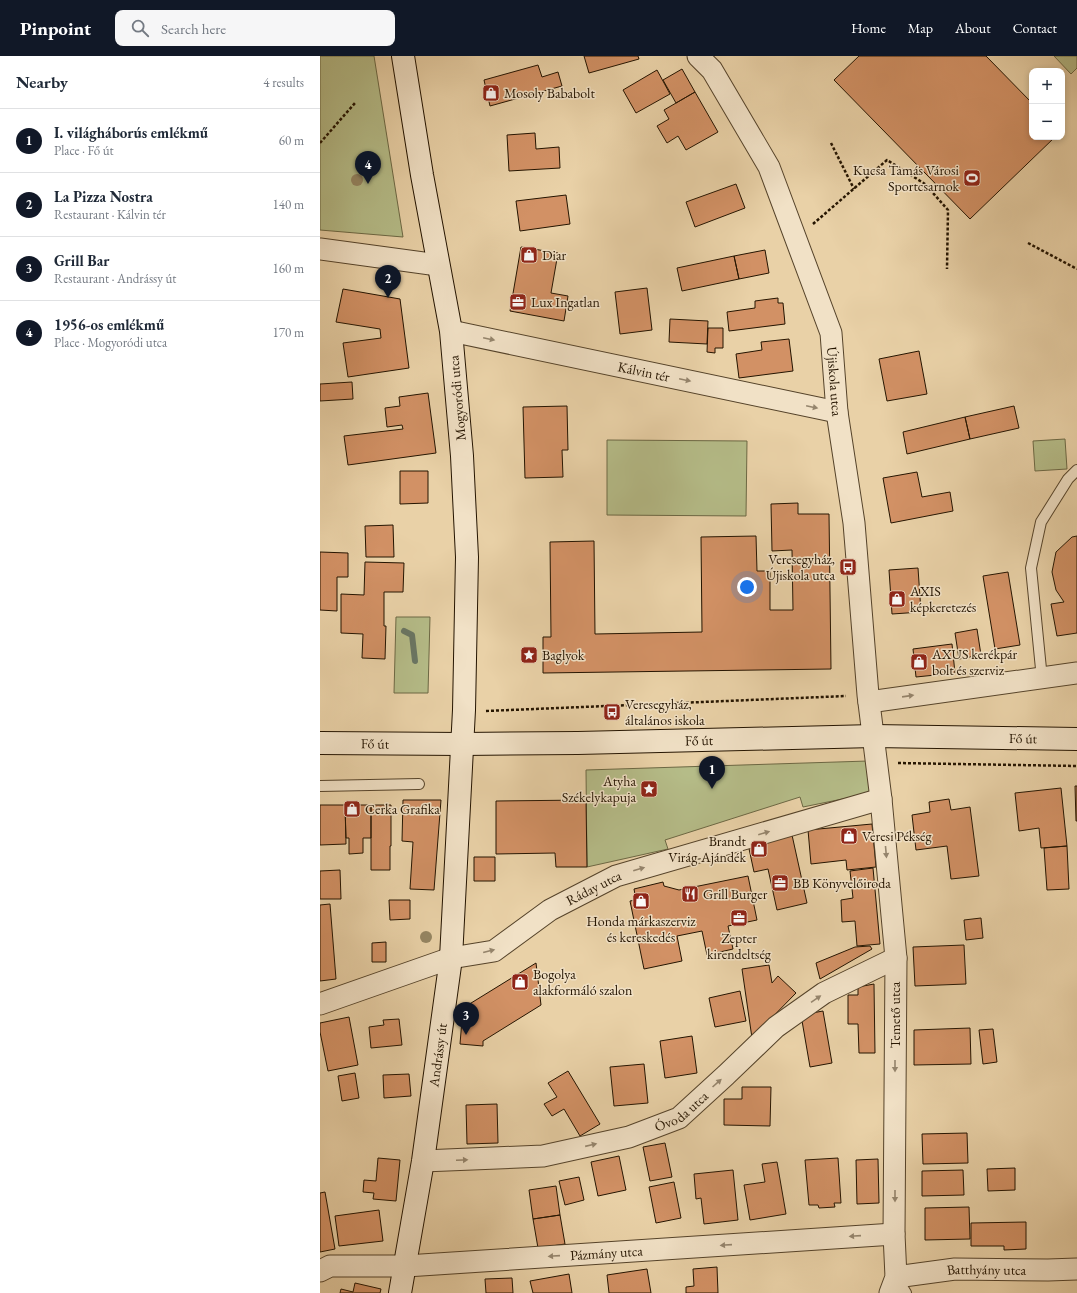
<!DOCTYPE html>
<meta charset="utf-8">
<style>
body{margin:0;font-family:"EB Garamond",serif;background:#f6f6f7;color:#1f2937}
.controls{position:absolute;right:12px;top:12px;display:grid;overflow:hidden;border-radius:8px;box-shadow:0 2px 6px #0003}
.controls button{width:36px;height:36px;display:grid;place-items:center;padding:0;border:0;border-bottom:1px solid #e0e1e3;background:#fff;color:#1f2937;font:20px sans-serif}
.you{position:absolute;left:427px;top:531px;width:14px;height:14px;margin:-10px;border:3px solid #fff;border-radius:50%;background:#1a73e8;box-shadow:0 0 0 6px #1a73e833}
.badge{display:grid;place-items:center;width:26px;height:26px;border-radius:50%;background:#111827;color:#fff;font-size:13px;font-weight:700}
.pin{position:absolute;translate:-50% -33px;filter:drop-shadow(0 1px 2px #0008)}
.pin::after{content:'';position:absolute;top:21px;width:14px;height:12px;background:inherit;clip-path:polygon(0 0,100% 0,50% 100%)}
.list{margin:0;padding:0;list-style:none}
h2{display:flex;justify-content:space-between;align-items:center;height:52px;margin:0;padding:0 16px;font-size:17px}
h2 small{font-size:13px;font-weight:400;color:#747a83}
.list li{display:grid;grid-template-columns:26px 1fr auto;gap:12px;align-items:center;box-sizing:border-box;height:64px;padding:0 16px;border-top:1px solid #e0e1e3}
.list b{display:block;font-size:15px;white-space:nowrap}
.list p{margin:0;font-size:13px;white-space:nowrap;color:#747a83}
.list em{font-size:13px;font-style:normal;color:#747a83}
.icon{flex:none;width:22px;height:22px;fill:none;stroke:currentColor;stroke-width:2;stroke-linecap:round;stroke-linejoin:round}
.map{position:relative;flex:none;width:757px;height:1237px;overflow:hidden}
header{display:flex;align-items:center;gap:24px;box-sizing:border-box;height:56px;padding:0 20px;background:#111827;color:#fff}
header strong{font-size:19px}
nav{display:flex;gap:22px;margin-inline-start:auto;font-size:14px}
.search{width:280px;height:36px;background:#f6f6f7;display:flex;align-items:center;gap:10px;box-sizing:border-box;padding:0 14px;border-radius:8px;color:#747a83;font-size:15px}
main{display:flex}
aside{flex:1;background:#fff}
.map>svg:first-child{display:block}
.green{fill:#b5bc88;stroke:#6c6844}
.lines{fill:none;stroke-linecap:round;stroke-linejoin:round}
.stream{stroke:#697664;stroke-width:6}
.building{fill:#d29165;stroke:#241400}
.service-casing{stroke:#55432a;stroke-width:12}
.minor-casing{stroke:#55432a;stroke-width:23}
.secondary-casing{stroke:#241400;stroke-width:24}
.path{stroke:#241400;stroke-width:2.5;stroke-dasharray:3 2;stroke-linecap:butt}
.service{stroke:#f1e1c6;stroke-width:10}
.minor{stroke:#f1e1c6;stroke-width:21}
.secondary{stroke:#f1e1c6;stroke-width:22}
.tree{fill:#958562}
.oneway{fill:#95856d}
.labels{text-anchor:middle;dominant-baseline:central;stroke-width:3;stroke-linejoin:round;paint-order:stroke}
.poi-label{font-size:14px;fill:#241400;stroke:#f1e1c6;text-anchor:start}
.street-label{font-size:14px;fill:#241400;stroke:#f1e1c6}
</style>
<header>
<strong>Pinpoint</strong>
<div class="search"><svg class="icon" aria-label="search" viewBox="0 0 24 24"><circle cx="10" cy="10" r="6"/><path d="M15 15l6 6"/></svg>Search here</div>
<nav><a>Home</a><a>Map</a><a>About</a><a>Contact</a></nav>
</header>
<main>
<aside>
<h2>Nearby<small>4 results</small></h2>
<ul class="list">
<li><span class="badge">1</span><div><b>I. világháborús emlékmű</b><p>Place · Fő út</p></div><em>60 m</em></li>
<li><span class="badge">2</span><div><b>La Pizza Nostra</b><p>Restaurant · Kálvin tér</p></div><em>140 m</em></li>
<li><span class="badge">3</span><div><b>Grill Bar</b><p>Restaurant · Andrássy út</p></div><em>160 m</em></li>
<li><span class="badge">4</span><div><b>1956-os emlékmű</b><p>Place · Mogyoródi utca</p></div><em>170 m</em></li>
</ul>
</aside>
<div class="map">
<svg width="757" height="1237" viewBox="0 0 757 1237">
<rect width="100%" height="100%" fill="#e9d1a7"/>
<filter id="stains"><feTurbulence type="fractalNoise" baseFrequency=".005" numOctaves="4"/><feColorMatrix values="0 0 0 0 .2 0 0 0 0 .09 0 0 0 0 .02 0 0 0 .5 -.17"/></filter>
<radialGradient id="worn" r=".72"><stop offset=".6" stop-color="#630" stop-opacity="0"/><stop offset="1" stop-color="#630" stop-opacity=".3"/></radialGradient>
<!-- green -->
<path class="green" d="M0 0H54L83 181 0 174Z
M734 0H757V12L751 18Z
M745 383 747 413 715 415 713 385Z
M287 384 427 385 426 460 287 459Z
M76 561H110L108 637H74Z
M548 705 552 737 483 751 480 741 345 784 348 793 267 811 266 714Z"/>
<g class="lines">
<!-- stream -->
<path class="stream" d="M84 575 92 579 95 605"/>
</g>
<!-- building -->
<path class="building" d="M264 0H318L319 3 269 17Z
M539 0H666L712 47V81H735L650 163 514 24Z
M218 9 222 21 238 16 242 30 170 50 164 24Z
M362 13 375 36 356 47 343 24Z
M337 14 350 38 316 57 303 34Z
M375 36 398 76 366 94 358 80 347 87 337 70 349 63 344 54Z
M215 77 216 93 239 91 240 112 189 115 187 79Z
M416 128 425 152 375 171 366 146Z
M246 139 250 168 200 175 196 145Z
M201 191 238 197 231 237 248 240 244 265 190 255Z
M445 194 449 217 419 223 414 200Z
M414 200 419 223 362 235 357 212Z
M327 232 332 274 300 278 295 236Z
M23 233 80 243 89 312 28 321 23 287 61 282 60 273 16 266Z
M458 242V247H463L465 268 409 275 407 256 435 252V245Z
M350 263 388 265 387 288 349 286Z
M388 272H403V292H395V297L387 296Z
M469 283 473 315 419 322 416 298 442 294 441 286Z
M599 295 607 338 567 345 559 303Z
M32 326 33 343 0 345V328Z
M108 337 116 397 28 409 24 380 83 373 82 369 67 371 65 352 80 350 79 341Z
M247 350 248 394H242L243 421 205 422 203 351Z
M694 350 699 372 650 383 645 361Z
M645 361 650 383 587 398 583 376Z
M80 415H108V447L80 448Z
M597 416 602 441 630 436 633 455 571 467 563 422Z
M478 447V458H509L511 613 223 617V581H231L230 486 274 485 275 578 382 576 381 481 436 480 437 515H450V554H473L472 494 452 495 451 448Z
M73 469 74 501H46L45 470Z
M757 480V577L737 580 731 548 744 546 736 534 732 516 736 496 752 481Z
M0 496 28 497V521H17V555L0 554Z
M45 506 84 507 83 536H64V570H66L65 603 42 602 43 578 21 577V538L44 539Z
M598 512 601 556 572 558 569 514Z
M688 516 700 589 675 593 663 520Z
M657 573 661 599 639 603 635 577Z
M632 588 635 617 596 621 593 593Z
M755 730H757V765H756Z
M741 732 747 790 721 792 719 772 699 775 695 737Z
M629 743 631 754 650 751 659 820 631 823 627 790 596 794 592 759 610 756 609 746Z
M83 744H121L114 834 90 833 93 786 82 785Z
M266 744 267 811H236L235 797 176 798V745Z
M0 749H25L26 788 0 789Z
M25 749H51V782H43V797L29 798V782H26Z
M51 749H71V790H70V814H51Z
M552 768 556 811 527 814 526 804 491 808 488 774Z
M472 779 487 847 457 854 448 813 434 816 428 788Z
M747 790 749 833 727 834 724 792Z
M154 801H175V825H154Z
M553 812 560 888 537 890 535 865 522 866 521 844 533 842 530 815Z
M20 814 21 843H0V815Z
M428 820 437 864 408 870 413 893 387 899 382 875 357 880 362 905 324 913 310 845 316 844 314 833 343 826 344 830 359 834Z
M69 844H90V863L70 864Z
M10 848 16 923 0 925V849Z
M661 862 663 882 646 884 644 864Z
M66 886V906H52V887Z
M644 889 646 928 595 930 593 891Z
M550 890 552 893 500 923 496 907 535 891Z
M216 907 221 949 163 985V990L140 988 143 952Z
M449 909 452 927 458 920 476 937 432 982 422 913Z
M554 928 555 997H539L538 968H528V939H538V931Z
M420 935 426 965 395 971 389 942Z
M503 955 512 1007 490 1011 481 959Z
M29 961 38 1009 8 1015 0 976V967Z
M79 963 82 989 51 992 49 971 64 969 63 964Z
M650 972 651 1008 594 1009V974Z
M673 973 677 1006 663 1008 659 974Z
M372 980 377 1017 345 1022 340 985Z
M324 1008 328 1047 294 1050 290 1011Z
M248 1015 280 1068 260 1080 244 1053 232 1060 224 1048 237 1041 228 1027Z
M35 1017 39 1042 22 1045 18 1020Z
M89 1018 91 1040 64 1042 63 1019Z
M422 1031H451L450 1070 404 1069V1043H422Z
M177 1048 178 1087 147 1088 146 1049Z
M647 1077 648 1107 603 1108 602 1078Z
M345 1087 352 1121 330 1125 323 1091Z
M299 1100 306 1134 278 1140 271 1106Z
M58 1102 80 1104 76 1145 53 1143 54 1137 43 1136 44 1124 56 1125Z
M518 1102 521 1147H514L515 1151 499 1152 498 1149H489L485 1104Z
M558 1103 559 1147 537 1148 536 1104Z
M457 1106 466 1158 430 1164 424 1129 445 1126 442 1108Z
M695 1112V1134L668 1135 667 1113Z
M413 1114 418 1164 384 1168 381 1142 376 1143 374 1118Z
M643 1114 644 1139 602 1140V1115Z
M259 1121 264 1144 245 1149 239 1125Z
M354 1126 361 1162 336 1167 329 1131Z
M236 1130 240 1159 213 1163 209 1134Z
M5 1136 15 1193 0 1196V1137Z
M649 1151 650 1183 605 1184V1152Z
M59 1154 63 1185 19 1190 15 1160Z
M240 1159 245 1188 218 1192 213 1163Z
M706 1166V1193L684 1194V1190H651V1167Z
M397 1211 398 1237H366V1231L374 1230 373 1213Z
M327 1213 331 1237H289L287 1219Z
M249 1218 252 1237H213L210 1225Z
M192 1222 193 1237H166L165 1223Z
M35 1227 61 1233 60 1237H20L21 1233 33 1236Z"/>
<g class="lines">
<defs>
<path id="service" d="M723 621 721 613 711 512 721 466 748 423 757 414
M0 730 99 728
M576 1221 586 1237"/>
<g id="minor">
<path id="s1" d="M378 0 392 14 449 111 511 277 517 356 534 467 548 639 561 743 576 902 574 1178 576 1221 570 1237"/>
<path d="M0 193 118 209"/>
<path id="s2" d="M131 275 517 356"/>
<path d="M549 646 757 617"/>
<path id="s3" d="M0 948 131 902 174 895 230 854 296 820 561 743"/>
<path id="s4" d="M103 1105 223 1100 309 1081 359 1062 406 1019 456 971 504 937 576 902"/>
<path id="s5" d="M0 1215 10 1210H86L574 1178"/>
<path id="s6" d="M576 1221 635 1213 728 1214 757 1213"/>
</g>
<g id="secondary">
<path id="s7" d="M0 687 142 688 258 687 554 680 757 683"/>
<path id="s8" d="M80 1237 103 1105 131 902 144 654 147 501 142 400 131 275 102 119 83 0"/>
</g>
</defs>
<!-- service casing -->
<use href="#service" class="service-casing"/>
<!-- minor casing -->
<use href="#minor" class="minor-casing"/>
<!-- secondary casing -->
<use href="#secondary" class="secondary-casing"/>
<!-- path -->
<path class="path" d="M0 87 35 47
M511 87 534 133
M493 168 567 104 605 128 628 154 627 213
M708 187 757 213
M166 655 526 640
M578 707 757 710"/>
<!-- service -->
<use href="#service" class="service"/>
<!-- minor -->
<use href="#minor" class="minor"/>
<!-- secondary -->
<use href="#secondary" class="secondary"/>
</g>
<!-- trees -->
<g class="tree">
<circle cx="37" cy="124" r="6"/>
<circle cx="106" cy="881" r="6"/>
</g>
<!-- one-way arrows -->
<defs><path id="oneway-solid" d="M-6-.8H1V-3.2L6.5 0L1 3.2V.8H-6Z"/></defs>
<g class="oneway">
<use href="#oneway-solid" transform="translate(169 283) rotate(12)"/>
<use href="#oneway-solid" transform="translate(365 324) rotate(12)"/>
<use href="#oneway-solid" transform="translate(492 351) rotate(12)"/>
<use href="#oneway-solid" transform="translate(588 640) rotate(-8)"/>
<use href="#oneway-solid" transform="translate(444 777) rotate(-16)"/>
<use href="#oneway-solid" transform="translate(566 796) rotate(85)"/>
<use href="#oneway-solid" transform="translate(319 813) rotate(-16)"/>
<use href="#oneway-solid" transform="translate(169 895) rotate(-14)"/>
<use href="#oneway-solid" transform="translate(496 943) rotate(-34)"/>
<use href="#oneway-solid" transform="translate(575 1010) rotate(90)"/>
<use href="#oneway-solid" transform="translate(397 1027) rotate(-42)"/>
<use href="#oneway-solid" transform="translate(271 1089) rotate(-13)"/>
<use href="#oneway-solid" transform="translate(142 1104) rotate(-2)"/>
<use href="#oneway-solid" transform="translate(575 1140) rotate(90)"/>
<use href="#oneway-solid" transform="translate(535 1180) rotate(176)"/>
<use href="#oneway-solid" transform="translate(406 1189) rotate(176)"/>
<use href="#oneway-solid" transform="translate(234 1200) rotate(176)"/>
</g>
<!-- icons -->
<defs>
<symbol id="shop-square" viewBox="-11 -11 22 22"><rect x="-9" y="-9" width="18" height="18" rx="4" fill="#8f2418" stroke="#f1e1c6"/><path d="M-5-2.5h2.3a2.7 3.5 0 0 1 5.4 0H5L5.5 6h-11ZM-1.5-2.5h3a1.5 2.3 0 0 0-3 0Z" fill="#fff"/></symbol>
<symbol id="stadium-square" viewBox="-11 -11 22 22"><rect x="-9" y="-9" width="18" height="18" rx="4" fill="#8f2418" stroke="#f1e1c6"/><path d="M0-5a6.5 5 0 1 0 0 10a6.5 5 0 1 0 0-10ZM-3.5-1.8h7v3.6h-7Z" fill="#fff"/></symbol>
<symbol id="office-square" viewBox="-11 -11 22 22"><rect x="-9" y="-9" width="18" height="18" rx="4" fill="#8f2418" stroke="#f1e1c6"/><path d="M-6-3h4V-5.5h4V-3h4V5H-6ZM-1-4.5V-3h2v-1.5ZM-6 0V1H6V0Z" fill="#fff"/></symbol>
<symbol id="bus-square" viewBox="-11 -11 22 22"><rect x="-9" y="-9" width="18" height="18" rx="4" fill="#8f2418" stroke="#f1e1c6"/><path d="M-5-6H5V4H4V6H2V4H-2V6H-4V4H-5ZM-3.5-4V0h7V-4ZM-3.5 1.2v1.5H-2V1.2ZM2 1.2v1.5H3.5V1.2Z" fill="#fff"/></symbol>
<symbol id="sight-square" viewBox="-11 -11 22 22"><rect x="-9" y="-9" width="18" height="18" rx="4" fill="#8f2418" stroke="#f1e1c6"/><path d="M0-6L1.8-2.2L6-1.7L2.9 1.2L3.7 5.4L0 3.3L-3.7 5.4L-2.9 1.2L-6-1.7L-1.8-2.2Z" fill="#fff"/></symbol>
<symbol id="restaurant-square" viewBox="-11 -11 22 22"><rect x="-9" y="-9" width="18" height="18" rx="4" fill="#8f2418" stroke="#f1e1c6"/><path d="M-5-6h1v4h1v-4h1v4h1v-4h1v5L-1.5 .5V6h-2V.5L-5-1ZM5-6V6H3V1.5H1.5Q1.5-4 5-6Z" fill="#fff"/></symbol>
</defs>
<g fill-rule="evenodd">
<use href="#shop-square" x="161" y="27" width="20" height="20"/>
<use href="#stadium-square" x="642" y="112" width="20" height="20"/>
<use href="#shop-square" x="199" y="189" width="20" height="20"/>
<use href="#office-square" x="188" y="236" width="20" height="20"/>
<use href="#bus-square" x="518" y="501" width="20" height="20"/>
<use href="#shop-square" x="567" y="533" width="20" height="20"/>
<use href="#sight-square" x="199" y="589" width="20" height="20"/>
<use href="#shop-square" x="589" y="596" width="20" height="20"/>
<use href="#bus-square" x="282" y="646" width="20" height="20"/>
<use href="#sight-square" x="319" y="723" width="20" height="20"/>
<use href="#shop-square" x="22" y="743" width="20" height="20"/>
<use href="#shop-square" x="519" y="770" width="20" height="20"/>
<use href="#shop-square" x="429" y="783" width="20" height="20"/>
<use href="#office-square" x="450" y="817" width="20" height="20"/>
<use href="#restaurant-square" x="360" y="828" width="20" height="20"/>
<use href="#shop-square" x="311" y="835" width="20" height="20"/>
<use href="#office-square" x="409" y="852" width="20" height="20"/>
<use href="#shop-square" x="190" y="916" width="20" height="20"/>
</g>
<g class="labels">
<!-- poi labels -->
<g class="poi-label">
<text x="184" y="37">Mosoly Bababolt</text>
<text x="639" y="114" text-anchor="end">Kucsa Tamás Városi<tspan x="639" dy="16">Sportcsarnok</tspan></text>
<text x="222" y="199">Diar</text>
<text x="211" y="246">Lux Ingatlan</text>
<text x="515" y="503" text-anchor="end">Veresegyház,<tspan x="515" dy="16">Újiskola utca</tspan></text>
<text x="590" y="535">AXIS<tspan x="590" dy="16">képkeretezés</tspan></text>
<text x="612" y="598">AXUS kerékpár<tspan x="612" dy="16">bolt és szerviz</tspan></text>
<text x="222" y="599">Baglyok</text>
<text x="305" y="648">Veresegyház,<tspan x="305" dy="16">általános iskola</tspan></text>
<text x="316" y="725" text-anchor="end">Atyha<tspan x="316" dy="16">Székelykapuja</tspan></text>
<text x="45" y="753">Cerka Grafika</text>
<text x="542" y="780">Veresi Pékség</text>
<text x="426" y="785" text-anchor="end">Brandt<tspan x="426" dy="16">Virág-Ajándék</tspan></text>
<text x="473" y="827">BB Könyvelőiroda</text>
<text x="383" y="838">Grill Burger</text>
<text x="321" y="865" text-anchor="middle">Honda márkaszerviz<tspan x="321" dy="16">és kereskedés</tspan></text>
<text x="419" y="882" text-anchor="middle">Zepter<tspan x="419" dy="16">kirendeltség</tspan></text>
<text x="213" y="918">Bogolya<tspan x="213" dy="16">alakformáló szalon</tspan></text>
</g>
<!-- street labels -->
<g class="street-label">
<text stroke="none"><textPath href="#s2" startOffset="197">Kálvin tér</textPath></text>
<text stroke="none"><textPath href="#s1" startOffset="358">Újiskola utca</textPath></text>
<text transform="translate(137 342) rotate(-95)">Mogyoródi utca</text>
<text stroke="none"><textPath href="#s7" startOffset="703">Fő út</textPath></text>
<text stroke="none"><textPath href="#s7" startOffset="379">Fő út</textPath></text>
<text stroke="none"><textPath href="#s7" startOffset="55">Fő út</textPath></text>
<text stroke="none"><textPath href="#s3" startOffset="301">Ráday utca</textPath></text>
<text transform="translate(575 959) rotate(-90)">Temető utca</text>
<text stroke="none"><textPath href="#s8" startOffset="241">Andrássy út</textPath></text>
<text stroke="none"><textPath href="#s4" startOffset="267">Óvoda utca</textPath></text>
<text stroke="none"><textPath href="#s5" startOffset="288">Pázmány utca</textPath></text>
<text stroke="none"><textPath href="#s6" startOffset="91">Batthyány utca</textPath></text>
</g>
</g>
<rect width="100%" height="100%" filter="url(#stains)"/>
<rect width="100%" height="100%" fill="url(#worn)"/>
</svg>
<div class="controls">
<button>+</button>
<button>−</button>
</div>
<div class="you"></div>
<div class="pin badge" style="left:392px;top:733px">1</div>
<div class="pin badge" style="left:68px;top:242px">2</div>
<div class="pin badge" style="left:146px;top:979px">3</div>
<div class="pin badge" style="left:48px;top:128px">4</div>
</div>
</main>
